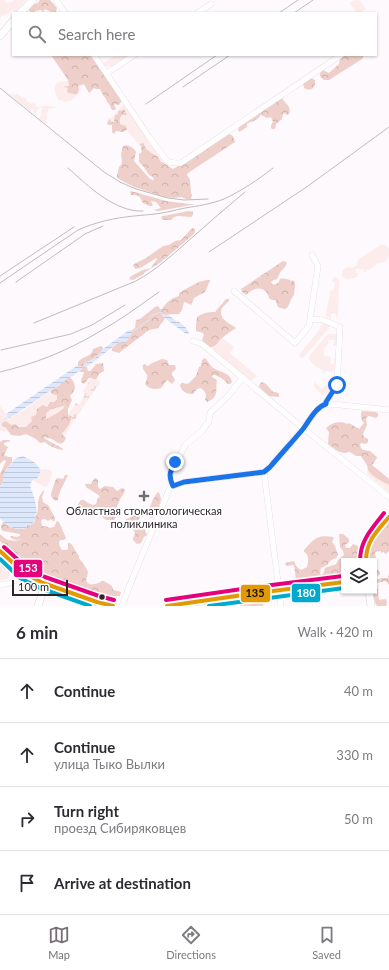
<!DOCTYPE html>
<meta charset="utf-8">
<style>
body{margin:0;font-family:Lato,sans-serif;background:#f2f2f3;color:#2b2b33}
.controls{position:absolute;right:12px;bottom:12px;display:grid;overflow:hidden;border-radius:0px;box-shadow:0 1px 3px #0004}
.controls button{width:36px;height:36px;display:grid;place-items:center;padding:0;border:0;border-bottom:1px solid #e1e1e2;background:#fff;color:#2b2b33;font:20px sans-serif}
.scale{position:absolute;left:12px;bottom:10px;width:56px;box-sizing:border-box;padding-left:4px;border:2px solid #2c252c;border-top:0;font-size:11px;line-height:14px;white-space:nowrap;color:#2c252c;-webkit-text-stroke:3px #fff;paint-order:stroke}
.stop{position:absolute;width:12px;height:12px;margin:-9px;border:3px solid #1a73e8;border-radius:50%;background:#fff}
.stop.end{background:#1a73e8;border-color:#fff;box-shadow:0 1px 4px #0008}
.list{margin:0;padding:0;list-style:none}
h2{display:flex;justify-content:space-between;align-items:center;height:52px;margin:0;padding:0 16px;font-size:17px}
h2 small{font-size:13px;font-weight:400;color:#7c7c81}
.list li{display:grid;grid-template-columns:26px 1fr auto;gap:12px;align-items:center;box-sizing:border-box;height:64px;padding:0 16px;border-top:1px solid #e1e1e2}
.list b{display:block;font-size:15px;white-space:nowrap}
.list p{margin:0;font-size:13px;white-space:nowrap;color:#7c7c81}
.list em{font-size:13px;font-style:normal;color:#7c7c81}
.icon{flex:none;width:22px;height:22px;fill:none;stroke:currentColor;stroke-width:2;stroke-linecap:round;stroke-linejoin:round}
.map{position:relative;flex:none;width:389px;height:606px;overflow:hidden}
.search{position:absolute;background:#fff;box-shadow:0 1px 3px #0004;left:12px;right:12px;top:12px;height:44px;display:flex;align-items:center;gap:10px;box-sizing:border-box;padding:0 14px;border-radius:0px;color:#7c7c81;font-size:15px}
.sheet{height:308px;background:#fff}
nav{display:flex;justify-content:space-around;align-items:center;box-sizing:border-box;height:56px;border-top:1px solid #e1e1e2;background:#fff;font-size:11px;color:#7c7c81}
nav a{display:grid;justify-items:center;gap:2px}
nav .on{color:#756f75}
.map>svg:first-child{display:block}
.green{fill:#fceceb}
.forest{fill:url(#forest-crowns)}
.wetland{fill:url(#wetland-marsh)}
.water{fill:url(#water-rules)}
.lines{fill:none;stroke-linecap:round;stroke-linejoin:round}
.stream{stroke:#dee8fc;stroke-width:1}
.minor-casing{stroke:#dad4d9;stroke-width:6}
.major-casing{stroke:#dad4d9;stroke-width:8}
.minor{stroke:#fffeff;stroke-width:5.5}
.major{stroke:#fffeff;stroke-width:7}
.rail{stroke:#bdbdbd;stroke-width:1}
.bus-1-casing{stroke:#fff;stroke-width:7}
.bus-2-casing{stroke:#fff;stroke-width:7}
.bus-3-casing{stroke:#fff;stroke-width:7}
.bus-1{stroke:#e39904;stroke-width:4}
.bus-2{stroke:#00a9ce;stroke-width:4}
.bus-3{stroke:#e5007d;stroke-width:4}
.route{stroke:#1a73e8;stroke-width:5}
.poi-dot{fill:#756f75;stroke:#fff;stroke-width:1.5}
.bus-dot{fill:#2c252c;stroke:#fff;stroke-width:1.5}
.labels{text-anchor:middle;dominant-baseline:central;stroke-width:3.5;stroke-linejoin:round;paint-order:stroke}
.poi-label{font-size:11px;fill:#2c252c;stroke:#fff}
.line-badge{stroke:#fff;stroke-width:1.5}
.badge-label{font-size:11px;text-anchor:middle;font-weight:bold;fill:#fff}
.pale-badge-label{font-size:11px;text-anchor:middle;font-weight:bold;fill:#111}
</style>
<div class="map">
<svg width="389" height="606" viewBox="0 0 389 606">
<defs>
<pattern id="forest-crowns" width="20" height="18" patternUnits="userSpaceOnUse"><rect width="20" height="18" fill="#efcfc9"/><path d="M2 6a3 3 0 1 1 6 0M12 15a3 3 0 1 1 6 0" fill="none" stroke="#cdb2ad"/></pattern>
<pattern id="wetland-marsh" width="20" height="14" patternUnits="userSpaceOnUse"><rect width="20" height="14" fill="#fceceb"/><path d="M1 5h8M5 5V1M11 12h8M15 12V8" fill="none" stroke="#d8caca"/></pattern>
<pattern id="water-rules" width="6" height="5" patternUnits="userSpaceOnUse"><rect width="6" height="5" fill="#dee8fc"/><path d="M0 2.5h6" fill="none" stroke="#bfc7d8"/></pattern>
</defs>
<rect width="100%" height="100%" fill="#fdf9fd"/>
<!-- green -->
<path class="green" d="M0 0H5L6 3 12 2 14 0H25L15 12H13V10L1 17 0 21Z
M355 0H359L366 9 360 13H357L350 3Z
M116 55H130C122 61 116 68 105 66L103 63Z
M68 81 69 86 65 88H68L67 91 68 93C71 93 74 95 77 94L79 90 78 86H80L81 88C80 95 71 102 64 102L62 100 60 101C55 95 52 88 58 82Z
M9 94 14 95 17 94 23 98H25L26 99V100L31 104 35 102V106L37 107 45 106 56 107 54 108C46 110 51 107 46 114 47 116 48 119 46 121L48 124 45 123 39 119 41 115 42 108H39L36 112 34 113 33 109 30 111 29 110Z
M123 105 125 106 151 145 163 161 164 163 161 162 157 156 152 154 146 149 145 145 140 144V146L138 144 127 130V127L121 125 120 118 122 115H126L124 109 122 111 121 110 118 111V114H116L114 122H111L110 119 108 121V119L111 118Z
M382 244 389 248V255L385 262 378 263 369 270 367 269 366 272H364L363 269H356V273H358L357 277 346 279 343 277 342 275 343 270 348 267 352 268 357 265V262L359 259Z
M335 277 338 278 339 281 338 316 336 317 335 313 331 314V319L329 317 327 318 326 315 330 291 334 290 335 282 332 281 333 278Z
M324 322 330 325 329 328 303 358H301L299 355 320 329V327Z
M328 334H337L336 346 333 345 335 340H328V343H329C324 346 324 351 324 356L331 357 330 364H334V357L335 359V369L332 372C323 371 314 367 309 359L310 355Z
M223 338 234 347 230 353 257 376 252 380H250L213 350V348Z
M324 377 332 383 333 385 329 392 324 395H323L314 387V382L322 389 324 386 325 387 329 381Z
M50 391 51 393 57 395V398L54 402H50L46 407 44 406 37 409 36 415 31 417 33 421 26 427C20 428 17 424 11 425L8 422 2 426 7 430 4 432 1 430 0 431V406L9 418 24 410Z
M46 469 51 471 52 474 48 485 45 487 32 480 37 479 41 470Z
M368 469C373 476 381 482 389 485V492L368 475 367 471Z
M0 559 8 566 11 572C10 579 6 580 0 580Z"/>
<!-- forest -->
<path class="forest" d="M40 0H50L57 8 56 12 53 13 45 9 43 11 44 13H42V11L41 10 35 11 34 13H31L29 10C30 5 34 4 38 3Z
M51 55H90L122 101 119 105 114 104 116 109 115 110H112L109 104 107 102 106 99 103 95 100 89H96L94 88 89 93 85 86 84 84 78 86 79 90 77 94C74 95 71 93 68 93L67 91 68 88 64 87 65 86H69L68 80Z
M346 55H364L362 59 329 80H324L320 76V73L323 70 329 73 330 72 339 64 340 58Z
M311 78 315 80C316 88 311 92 304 88L303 83Z
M282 98C285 104 292 106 289 114L287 115 284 113 283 114 282 119 276 124 275 129H272C270 127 271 125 273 122L271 117 267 118 261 115 260 116C257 121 251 121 247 124V127L239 132 238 130 239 127Z
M123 109H124L127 115H122L120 118C119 126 121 124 126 126L127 129C124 133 121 132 116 131L114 134 112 132V125H109L107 124 108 121 110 119 111 122H114L115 115 118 114V111L121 110 122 111Z
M229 134 233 136 235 142 188 173 187 175 190 180 191 193 192 195 191 199H186L181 197 174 198 165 197 134 187 117 178V175L118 172 119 167 121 165 122 162 121 154 123 146C127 144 132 147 135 150L136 152 134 161 150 179 153 180H154L153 177 149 175 143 166 139 162V154L142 152 140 144 143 143 144 144 146 149 153 154 157 156 161 162 164 163 173 169Z
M131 191 166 201 189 204H196L159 211 154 210 161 208 156 202 151 201 153 206H149L143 203 140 197 135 195H131L130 192Z
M189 211 193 212V215L191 217 178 216 174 217 171 220H164L162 219 161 217 163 216Z
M192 228 195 229V232L194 234 161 262 145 272 142 275 133 280 129 279 131 276 143 270 151 268 157 259V258C150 261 143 268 136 269L133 266 134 264 146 258 163 246 169 245 175 241 181 240Z
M283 261 286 262 287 263 285 267 281 271 277 279 272 281 271 282 273 285C277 284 279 283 280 279 283 278 289 279 291 281L293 280C297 284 294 289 294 295 290 299 290 304 287 308L284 309 278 307 276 302V300H272L269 298C266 285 253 287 246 295L242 292 241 289Z
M207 280H210V281L208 285 205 292 194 298 191 305 185 302H184L182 310 179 314C175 314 169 314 166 315L164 314 162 315 165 318C164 322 160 323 159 328L149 330 119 353 112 351V348L119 342H126L132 333 131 331 135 328 136 320 140 319 155 307 158 306 160 309H162C166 303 171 298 179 296V293C185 289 191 286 197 283 200 281 204 281 207 280Z
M226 299H229V301C227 303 224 305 222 308 217 319 230 323 236 328 232 331 226 334 222 338 215 346 212 353 202 340L204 335 203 333 196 331V325L197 317C202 313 209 312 215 312Z
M101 346 103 348C101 355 92 361 85 362L84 366 87 367 88 371H90L93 368 96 364 103 363 104 371 99 374 96 380 91 378H89L84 384 81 382C81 378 84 375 84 372H79L83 367 78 366V362C83 356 92 357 93 349Z
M205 358C208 361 209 364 211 366 218 373 230 371 232 382L230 384H228C225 380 220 377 215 375H213L212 377 217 380C215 389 220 397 207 402L205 400C207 395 206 392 201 388L197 389 193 394C186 394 181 391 180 385L182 383 188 384 196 376 199 367 201 366 202 360Z
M162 359 167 360 169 365H175L176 369C169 375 172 373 175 380L172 384 167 380 161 388C155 390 149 389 145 384 146 381 148 378 147 375 145 371 142 370 143 365L145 364 147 366H148L152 363Z
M70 377C76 384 77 389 70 396L72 400 68 409V415L72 416C71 424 66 429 62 434L66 438C62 448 57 442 52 439 50 438 47 438 45 437L44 438 54 444 62 448 63 449V450C56 449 49 446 45 442L40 443 36 439 26 434 19 436 11 435 6 428 2 426V423L6 421 11 425 15 424 19 427H26L32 421 31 417 36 415 37 409 43 405 47 407 50 402H54L57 399V395L52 394 50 391 64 382 65 380Z
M262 382 266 384 273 392H276L279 394V397L269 396 259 387 260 383Z
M362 411 375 412 378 413V416L376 418 369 416 367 417 366 419 367 425 363 434 364 437 368 439V442L366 444 361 443 360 445C361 451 365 450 370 451L377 457V458L372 465 389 479V485C383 482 371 476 368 470 367 466 368 467 366 464 365 461 362 459 361 456H356L350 452C339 455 336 449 328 444L329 432 326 428C332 422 340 421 348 424L349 423 359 429 364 423C361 420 360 415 362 411Z
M3 440H9L11 441 4 443V445L8 447 4 455 8 457H12V462L5 471 3 481 0 487V474L6 461 5 460 3 461 0 464V442Z
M65 475H68C65 482 58 493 58 500L55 501 51 496V494L55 481 57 478 63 479Z
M96 478 98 480V487L100 489 105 486 113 487 117 491 122 488 124 489 125 491C120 499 115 507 117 516L114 520H106L102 517 89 514 80 509 78 507V504L81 500H84L88 503 93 505 96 504 98 498 100 496 86 487 85 484H91L94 479Z
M44 490V492L42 497 43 502C44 503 47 504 49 506 49 507 55 518 55 518 55 520 54 521 54 522L51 519 48 521 45 519H43L41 521 42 526H46L49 528 54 527 57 521 59 522 66 538 64 540H60C58 544 60 547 62 550H67L68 549V543H70C74 546 75 552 79 556V558C82 562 86 567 88 572 88 575 85 579 87 582 90 587 99 583 102 581H104L112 586 113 590 118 591 121 592 120 596H114L110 598 104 594H93L88 593H83L46 580 33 570 27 567 25 562C22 560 21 558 18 555 12 550 5 547 0 541V534C8 542 11 541 21 540H22C17 539 14 541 10 537L11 536 17 537 20 536V534L3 531 1 529V526L3 522C9 527 18 531 26 528L27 525H30L34 523C35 519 37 514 38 509 38 501 38 496 44 490Z
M158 492C165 499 157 510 153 517L151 518 148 516C149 508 152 500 157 493Z
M139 513 141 516 138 521 141 523 144 522 150 521 151 523V525L144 526 145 530 147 535C146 536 145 536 144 537 141 541 143 544 137 544L133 540V538L135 534V532L132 529V525L131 524C126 523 125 528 121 528L120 526 124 523 125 520 131 517 133 514Z
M389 522V551L386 554 383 552 381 553V551L375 552 377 569 380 572V575L376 576 374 575V561H368L369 551 375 540 383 530 384 527Z
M339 534H343L349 539V542L345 545 346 548H350L353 544 358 546 360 558 359 561H344V578L340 579 335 578 332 580 328 581C325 580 324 579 321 579 316 580 311 583 305 584 298 584 292 581 286 585L283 583V580H287L289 581 296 580 294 565 286 566 285 563 294 561C295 564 297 568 301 570L307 567C309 561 309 554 304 552V550C314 539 317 534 333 537L334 538 332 542 335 546 338 555 336 558 331 560 327 565 321 568 320 573 321 575 323 574 325 568 336 564 339 559 344 555 343 551 340 547Z
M389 573V585L386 581 377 583 379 600 386 599 387 603 386 606H377C372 599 374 588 375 580L377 579H379L381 578H388Z
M261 598 263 599 265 602 264 604 262 606H241L240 602 241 601Z"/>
<!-- wetland -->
<path class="wetland" d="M91 378 100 381V385L96 388 64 436 62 433C67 430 71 422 72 416L68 415 76 403 79 405 80 404 85 394 83 391Z
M63 406H65C60 413 53 415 47 419H46C45 407 56 409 63 406Z"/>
<!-- water -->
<path class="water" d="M163 314C168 314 173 318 177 322L178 321C183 325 188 328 189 334H186L166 319 162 315Z
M129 330 132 331V333L125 343 119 342 88 366H84L83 364 84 363 91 361 100 354 103 349Z
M78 365V366L83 367C79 372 71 377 65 380L64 382C45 393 28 407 9 418L6 414Z
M23 456 34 462 41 470 37 479 32 480 30 486C34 497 42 515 31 525H27L26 528C15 531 6 526 0 518V487L3 481 4 473 5 471 16 458Z"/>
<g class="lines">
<!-- stream -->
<path class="stream" d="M132 332 149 320 151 316 160 312 164 315
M89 362 101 353
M0 423 9 416"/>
<defs>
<path id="minor" d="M56 0 65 13
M197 13 211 4
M94 55 149 137 167 161C172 164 176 163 181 163L341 55
M107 73 134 55
M234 291 295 343 309 326 318 266 312 255
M310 319 323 320 340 327 337 385 326 402V404
M193 341 202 344 303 428 389 497
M264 472 281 606
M173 486 184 482 264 472C285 454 300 430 318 409L324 405 332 404 389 410
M173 486 170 480V473L186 444 202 431 209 421 210 413 229 395 243 377
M0 584C10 586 17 578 24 573
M122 606 129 587 169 490 173 486"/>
<path id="major" d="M20 13 33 0
M0 36 13 21
M0 551 24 573 43 583 97 602 113 606
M366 561C364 542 378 531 389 517
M369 591 371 606
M38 606 45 585
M167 606 257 593 344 582"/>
</defs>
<!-- minor casing -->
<use href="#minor" class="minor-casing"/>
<!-- major casing -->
<use href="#major" class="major-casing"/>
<!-- minor -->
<use href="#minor" class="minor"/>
<!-- major -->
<use href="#major" class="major"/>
<!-- rail -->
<path class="rail" d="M279 13 298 0
M294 13 313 0
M183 87 230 55
M0 88 104 172 120 182 136 189 168 198 184 200 208 199
M146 104 217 55
M68 168C86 184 106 204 131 210 135 211 139 211 143 211
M209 252 308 186 389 127
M0 276 74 227
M16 282 85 234 103 226
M0 283 78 230C96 222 114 218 134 216 141 215 148 215 155 214 165 213 175 210 185 208 198 206 211 204 224 199 241 191 258 180 273 168
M34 323 136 281C156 270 170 257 187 242 206 225 226 208 245 192
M1 350 71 334 92 325 125 305
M0 372C34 364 67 351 97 333 119 321 139 306 159 292"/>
<defs>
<path id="bus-1" d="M0 551 24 573 43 583 97 602 113 606
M366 561C366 541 377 531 389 517
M167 606 257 593 344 582"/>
<path id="bus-2" d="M0 559 20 578 40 588 90 606
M209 606 344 588"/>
<path id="bus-3" d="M4 547 27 568 45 577 99 596 114 600
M360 561C360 540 372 529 384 513
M166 600 256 587 343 576"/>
</defs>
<!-- bus-1 casing -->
<use href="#bus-1" class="bus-1-casing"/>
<!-- bus-2 casing -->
<use href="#bus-2" class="bus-2-casing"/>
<!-- bus-3 casing -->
<use href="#bus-3" class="bus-3-casing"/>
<!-- bus-1 -->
<use href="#bus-1" class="bus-1"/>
<!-- bus-2 -->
<use href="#bus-2" class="bus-2"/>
<!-- bus-3 -->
<use href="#bus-3" class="bus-3"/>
</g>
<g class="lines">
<!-- route -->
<path class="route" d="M175 462C170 472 168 475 173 486L184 482 264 472 270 467C281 454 292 442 303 429 309 421 316 407 326 404V402L337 385"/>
</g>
<!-- markers -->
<path class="poi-dot" d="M142 490h4v4h4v4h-4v4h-4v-4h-4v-4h4z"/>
<circle class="bus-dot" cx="102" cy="597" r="3.5"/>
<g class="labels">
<!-- poi labels -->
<g class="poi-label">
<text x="144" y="510">Областная стоматологическая<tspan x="144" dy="13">поликлиника</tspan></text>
</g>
</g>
<g class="line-badge">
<rect x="13" y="559" width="30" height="19" rx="4" fill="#e5007d"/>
<rect x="291" y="583" width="30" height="20" rx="4" fill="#00a9ce"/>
<rect x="240" y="584" width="31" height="19" rx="4" fill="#e39904"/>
</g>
<g class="badge-label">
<text x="28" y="572">153</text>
<text x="306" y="597">180</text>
</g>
<g class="pale-badge-label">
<text x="255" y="597">135</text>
</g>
</svg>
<div class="controls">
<button><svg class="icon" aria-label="layers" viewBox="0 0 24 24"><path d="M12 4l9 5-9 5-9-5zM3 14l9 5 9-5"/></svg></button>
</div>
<div class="scale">100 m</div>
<div class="stop" style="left:337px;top:385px"></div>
<div class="stop end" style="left:175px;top:462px"></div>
<div class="search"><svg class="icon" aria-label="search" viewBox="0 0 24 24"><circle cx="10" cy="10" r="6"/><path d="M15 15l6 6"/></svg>Search here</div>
</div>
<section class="sheet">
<h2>6 min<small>Walk · 420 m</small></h2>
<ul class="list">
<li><svg class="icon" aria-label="ahead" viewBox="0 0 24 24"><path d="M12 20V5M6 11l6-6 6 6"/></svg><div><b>Continue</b></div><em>40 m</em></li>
<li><svg class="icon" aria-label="ahead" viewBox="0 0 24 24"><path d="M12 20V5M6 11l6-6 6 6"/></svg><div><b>Continue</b><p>улица Тыко Вылки</p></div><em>330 m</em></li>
<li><svg class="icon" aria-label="right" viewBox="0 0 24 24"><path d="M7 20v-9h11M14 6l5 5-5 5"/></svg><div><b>Turn right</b><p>проезд Сибиряковцев</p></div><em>50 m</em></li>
<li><svg class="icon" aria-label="arrive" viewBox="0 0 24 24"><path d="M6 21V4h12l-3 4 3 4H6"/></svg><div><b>Arrive at destination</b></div></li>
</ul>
</section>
<nav>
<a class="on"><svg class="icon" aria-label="map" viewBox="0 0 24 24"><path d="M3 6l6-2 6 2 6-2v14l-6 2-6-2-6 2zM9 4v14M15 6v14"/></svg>Map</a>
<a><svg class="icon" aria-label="directions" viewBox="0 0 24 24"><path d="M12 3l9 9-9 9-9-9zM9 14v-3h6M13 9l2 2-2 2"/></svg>Directions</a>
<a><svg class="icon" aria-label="saved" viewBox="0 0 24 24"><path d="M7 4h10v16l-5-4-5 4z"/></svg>Saved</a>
</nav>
